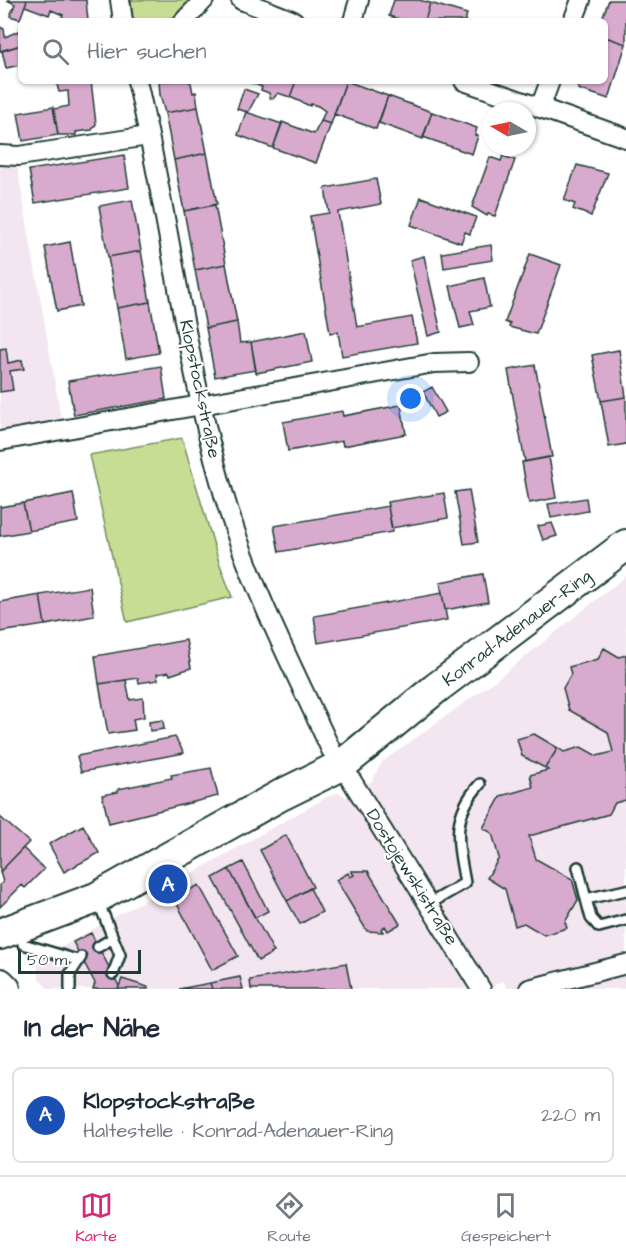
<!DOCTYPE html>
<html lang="de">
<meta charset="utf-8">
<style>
body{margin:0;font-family:"Architects Daughter",sans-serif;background:#f2f2f3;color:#1f2937}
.compass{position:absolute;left:482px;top:102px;width:54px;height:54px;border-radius:50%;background:#fff;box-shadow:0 2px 4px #0004;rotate:279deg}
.scale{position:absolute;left:18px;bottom:15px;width:123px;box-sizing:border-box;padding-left:6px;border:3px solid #1f3d34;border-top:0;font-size:16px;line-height:21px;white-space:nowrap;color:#1f3d34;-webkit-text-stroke:4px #fff;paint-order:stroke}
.you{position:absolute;left:411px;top:399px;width:21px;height:21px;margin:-15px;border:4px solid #fff;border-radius:50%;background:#1a73e8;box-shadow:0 0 0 9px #1a73e833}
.badge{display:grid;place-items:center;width:39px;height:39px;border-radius:50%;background:#db2777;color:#fff;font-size:20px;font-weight:700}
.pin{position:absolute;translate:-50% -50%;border:3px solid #fff;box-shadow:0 2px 6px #0006}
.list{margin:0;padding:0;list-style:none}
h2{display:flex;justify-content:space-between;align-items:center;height:78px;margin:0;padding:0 24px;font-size:26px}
h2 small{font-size:20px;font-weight:400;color:#747a83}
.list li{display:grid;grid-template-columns:39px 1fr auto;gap:18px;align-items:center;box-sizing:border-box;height:96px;margin:0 12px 12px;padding:0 12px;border:2px solid #e0e1e3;border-radius:9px}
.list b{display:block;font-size:22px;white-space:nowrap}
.list p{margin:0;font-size:20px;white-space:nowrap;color:#747a83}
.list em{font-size:20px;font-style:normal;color:#747a83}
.icon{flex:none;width:33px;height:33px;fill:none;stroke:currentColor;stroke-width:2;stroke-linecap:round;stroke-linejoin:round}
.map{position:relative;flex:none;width:626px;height:989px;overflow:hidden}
.search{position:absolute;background:#fff;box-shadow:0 2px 4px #0004;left:18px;right:18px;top:18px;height:66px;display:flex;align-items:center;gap:15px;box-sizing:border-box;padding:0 21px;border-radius:9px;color:#747a83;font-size:22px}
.sheet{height:186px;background:#fff}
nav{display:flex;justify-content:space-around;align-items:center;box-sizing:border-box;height:84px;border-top:2px solid #e0e1e3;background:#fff;font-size:16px;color:#747a83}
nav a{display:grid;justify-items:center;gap:3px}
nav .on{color:#db2777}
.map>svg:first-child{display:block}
.built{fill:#f3e6f0}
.green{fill:#c7dd93;stroke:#738d64;stroke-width:1.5}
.building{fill:#d8abce;stroke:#1f3d34;stroke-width:1.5}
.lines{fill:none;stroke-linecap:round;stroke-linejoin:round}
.service-casing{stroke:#1f3d34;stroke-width:14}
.minor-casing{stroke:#1f3d34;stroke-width:22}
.primary-casing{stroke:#1f3d34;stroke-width:34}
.service{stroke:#fff;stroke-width:9}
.minor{stroke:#fff;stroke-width:18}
.primary{stroke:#fff;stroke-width:30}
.labels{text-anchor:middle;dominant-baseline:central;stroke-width:4.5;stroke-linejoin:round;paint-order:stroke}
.street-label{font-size:18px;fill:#1f3d34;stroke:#fff}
</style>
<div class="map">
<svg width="626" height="989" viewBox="0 0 626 989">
<rect width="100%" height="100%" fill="#fff"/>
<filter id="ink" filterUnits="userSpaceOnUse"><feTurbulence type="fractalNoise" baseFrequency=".0167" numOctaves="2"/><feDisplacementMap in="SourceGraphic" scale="12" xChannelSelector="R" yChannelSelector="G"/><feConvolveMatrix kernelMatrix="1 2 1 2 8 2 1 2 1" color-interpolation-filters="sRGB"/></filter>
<g filter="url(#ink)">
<!-- built -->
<path class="built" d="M0 164 17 165 62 423 0 433Z
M626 576V989H508L502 980 490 989H48L39 979 37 964 42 958 329 796 337 793 347 797 372 781 382 762 496 680Z"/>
<!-- green -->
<path class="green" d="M131 0H189L170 21 133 20Z
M182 438 219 562 232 597 127 622 89 455Z"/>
<!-- building -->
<path class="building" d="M27 0H86L88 21H60L63 15 51 10 49 15 25 6Z
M27 0 20 19 10 16 15 4 7 0Z
M394 0H419L430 3 425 21H405L389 16Z
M609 0H626V44L605 37V21H601Z
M430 3 467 14 465 21H425Z
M0 27 4 29 5 37 21 30V45L0 51Z
M605 37 626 44 609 99 578 89 581 81H605Z
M21 45V65L6 68 2 51Z
M56 81H91L96 124 92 130 76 132V135H58L54 109 69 106 68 91 59 92Z
M159 81H188L191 83 193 93 196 92 198 107 165 113 160 95Z
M247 81H296L290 97 278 93 273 99 270 98 269 93 261 90 262 87Z
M296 81H346L331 124 321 121 325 111 318 106 311 104 310 106 290 97Z
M346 81 388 96 376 129 334 114Z
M244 89 258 94 248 112 237 109Z
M388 96 432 112 423 139 379 123Z
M53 107 58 135 23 141 18 113Z
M198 107 207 153 174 160 165 113Z
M246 112 282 124 273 148 238 135Z
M432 112 477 128 475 135 478 136 472 154 423 137Z
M321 121 331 124 316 163 273 148 282 122 314 134Z
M207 153 217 204 184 211 174 160Z
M124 155 129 188 35 203 29 170Z
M503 156 515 160 495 216 488 214 487 216 472 207 490 157 501 161Z
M577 165 608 173 591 216 573 209 575 204 564 200Z
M376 179 381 204 338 212 357 327 412 317 417 343 342 356 338 332 330 333 310 216 329 213 325 188Z
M421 197 476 217 470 234 465 232 461 243 411 225Z
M132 200 141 251 108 257 99 206Z
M215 205 226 264 195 270 184 211Z
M70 242 81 306 57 311 45 247Z
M491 245 493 260 444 268 442 253Z
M141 251 150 302 117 308 108 257Z
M530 254 561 265 536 334 509 327 510 324 505 322Z
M424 256 441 332 428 336 410 260Z
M226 264 237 322 206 328 195 270Z
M484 278 490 307 470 311 474 325 460 328 450 286Z
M150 302 159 353 126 359 117 308Z
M237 322 240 343 251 342 256 370 215 377 206 328Z
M306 331 312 362 256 373 251 342Z
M6 348 8 363 22 360 24 369 10 371 13 390 0 392V349Z
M619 350 626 397 601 401 592 355Z
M535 365 552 457 525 462 508 370Z
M161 366 166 399 74 415 68 381Z
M432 387 446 412 436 417 423 392Z
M626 397V444L609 447 601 401Z
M401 405 406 434 343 446 342 441 288 451 283 422 342 411 343 416Z
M549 457 556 498 529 503 522 462Z
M469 490 478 542 464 544 455 492Z
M73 493 78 522 29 531 23 503Z
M444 493 448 518 392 528 387 502Z
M586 498 588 511 551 518 548 504Z
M23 503 29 531 0 536V507Z
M388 506 392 532 279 552 274 526Z
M552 523 557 536 543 540 538 526Z
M483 574 488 602 445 610 440 582Z
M90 587 94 616 45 625 40 595Z
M442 593 447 620 318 643 314 616Z
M40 595 45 625 0 632V602Z
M186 640 191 668 170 675 169 672 157 674 158 680 139 683 138 678 99 684 95 656Z
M604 648 619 657 626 655V800L615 803 609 814 529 836 536 859 572 879 578 900 565 922 567 928 544 935 524 923 515 926 505 889 487 878 499 858 492 833 483 828 501 796 533 787 530 775 548 770 545 768 558 748 564 752 581 747 597 756 613 752 608 732 569 710 563 688 571 674 569 667 598 659Z
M126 680 130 700 143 698 144 717 133 719 135 730 108 734 99 684Z
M163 720 164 729 150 731 149 722Z
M534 734 558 748 545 768 522 756 517 739Z
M175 737 184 753 81 772 77 756Z
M211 768 218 796 109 823 102 795 118 792V789L172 778 171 775Z
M0 817 29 842 0 872Z
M83 825 99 853 64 872 49 844Z
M286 835 313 887 287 901 260 850Z
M23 848 44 869 25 888 22 885 0 907V885L3 882 0 872Z
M243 862 268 911 255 918 229 869Z
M229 869 274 952 258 961 213 878Z
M351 871H368L400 924 388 931 385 926 381 929 383 932 367 931 336 880 348 873 350 877 354 875Z
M199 885 238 956 212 970 174 898Z
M310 888 322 912 300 924 287 901Z
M91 933 119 986 118 989H93L95 983 73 942Z
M346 963 351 989H251L250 980Z
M240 977 243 989H212L210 983Z
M122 979 148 987V989H118Z
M210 983 212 989H179Z"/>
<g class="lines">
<defs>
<path id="service" d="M578 867 586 899
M626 890 586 899 591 918 599 927 626 920
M98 901 120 955 113 974
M429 904 465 883C458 843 450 817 480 784
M23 944 77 960
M98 947 113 938
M70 989V974L81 957"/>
<path id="minor" d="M120 0 123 21
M241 0 294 21
M184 21 204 0
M353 21 359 0
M573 21 581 0
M137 81C171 224 186 371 229 512 255 595 295 671 331 750
M464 81 626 138
M540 108 550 81
M0 155 19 156 148 136
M0 441 434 363 469 362
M342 765 481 989
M529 989 626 964"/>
<path id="primary" d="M0 934 96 898 281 795 342 765 435 689 626 545
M0 984 5 989"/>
</defs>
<!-- service casing -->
<use href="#service" class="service-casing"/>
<!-- minor casing -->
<use href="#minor" class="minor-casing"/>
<!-- primary casing -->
<use href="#primary" class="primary-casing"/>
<!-- service -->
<use href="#service" class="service"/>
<!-- minor -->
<use href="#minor" class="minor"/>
<!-- primary -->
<use href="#primary" class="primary"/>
</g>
</g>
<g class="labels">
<!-- street labels -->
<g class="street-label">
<text transform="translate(200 389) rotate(78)">Klopstockstraße</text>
<text transform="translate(517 628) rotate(-37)">Konrad-Adenauer-Ring</text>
<text transform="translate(412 877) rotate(58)">Dostojewskistraße</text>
</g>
</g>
</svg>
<svg class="compass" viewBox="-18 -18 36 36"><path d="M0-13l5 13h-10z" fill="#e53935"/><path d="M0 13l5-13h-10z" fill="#747a83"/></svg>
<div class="scale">50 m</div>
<div class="you"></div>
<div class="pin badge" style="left:168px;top:884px;background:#1a4fb4">A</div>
<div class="search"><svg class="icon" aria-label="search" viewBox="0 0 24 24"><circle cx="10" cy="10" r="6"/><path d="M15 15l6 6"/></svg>Hier suchen</div>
</div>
<section class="sheet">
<h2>In der Nähe<small></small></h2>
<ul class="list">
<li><span class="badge" style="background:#1a4fb4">A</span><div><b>Klopstockstraße</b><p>Haltestelle · Konrad-Adenauer-Ring</p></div><em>220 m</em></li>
</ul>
</section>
<nav>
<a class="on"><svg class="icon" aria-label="map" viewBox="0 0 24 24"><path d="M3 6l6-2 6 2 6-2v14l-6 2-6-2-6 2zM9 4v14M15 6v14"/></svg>Karte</a>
<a><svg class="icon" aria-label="directions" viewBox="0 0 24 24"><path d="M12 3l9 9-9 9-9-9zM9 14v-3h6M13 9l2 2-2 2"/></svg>Route</a>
<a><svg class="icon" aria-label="saved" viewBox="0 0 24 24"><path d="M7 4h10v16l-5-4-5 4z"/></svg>Gespeichert</a>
</nav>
